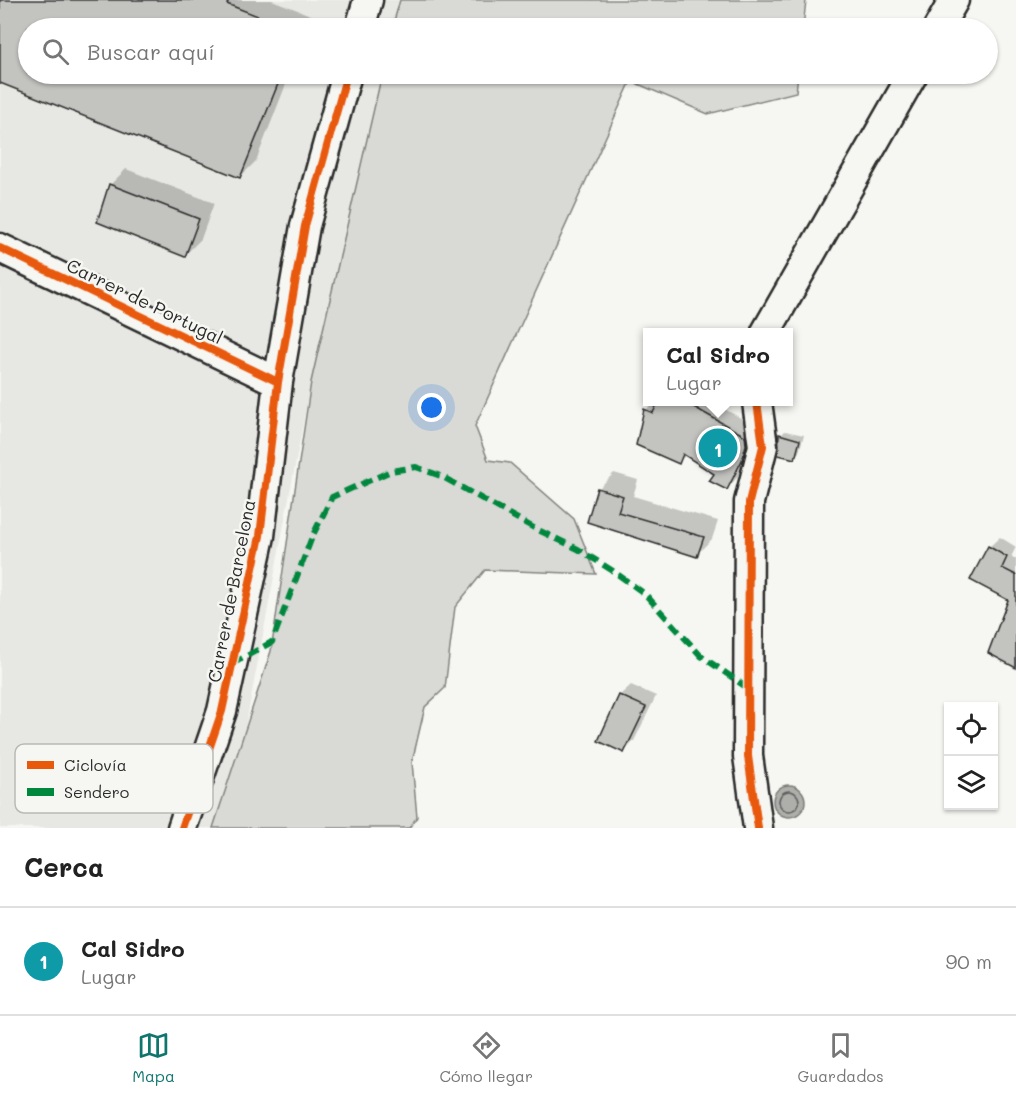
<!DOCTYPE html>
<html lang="es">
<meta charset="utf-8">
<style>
body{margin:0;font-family:Mali,sans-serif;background:#f2f2f2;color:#222}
.controls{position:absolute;right:18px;bottom:18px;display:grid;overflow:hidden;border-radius:0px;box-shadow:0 2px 4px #0004}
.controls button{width:54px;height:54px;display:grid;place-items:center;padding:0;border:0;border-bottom:2px solid #e0e0e0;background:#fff;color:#222;font:30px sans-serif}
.you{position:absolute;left:432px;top:408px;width:21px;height:21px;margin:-15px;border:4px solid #fff;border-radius:50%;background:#1a73e8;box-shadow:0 0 0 9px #1a73e833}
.badge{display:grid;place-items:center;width:39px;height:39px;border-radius:50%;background:#0f766e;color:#fff;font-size:20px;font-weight:700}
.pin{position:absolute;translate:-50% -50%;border:3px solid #fff;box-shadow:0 2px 6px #0006}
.popup{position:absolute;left:643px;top:328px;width:150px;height:78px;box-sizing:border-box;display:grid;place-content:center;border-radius:0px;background:#fff;filter:drop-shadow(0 2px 4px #0005);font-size:20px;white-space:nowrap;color:#767676}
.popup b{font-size:22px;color:#222}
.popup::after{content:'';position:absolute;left:50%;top:100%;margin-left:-12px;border:12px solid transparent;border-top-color:#fff}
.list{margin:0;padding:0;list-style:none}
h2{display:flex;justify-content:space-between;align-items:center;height:78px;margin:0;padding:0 24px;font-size:26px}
h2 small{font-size:20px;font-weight:400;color:#767676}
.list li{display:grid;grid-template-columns:39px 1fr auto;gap:18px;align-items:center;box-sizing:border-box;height:108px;padding:0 24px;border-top:2px solid #e0e0e0}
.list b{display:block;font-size:22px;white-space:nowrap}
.list p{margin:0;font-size:20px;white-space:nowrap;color:#767676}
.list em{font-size:20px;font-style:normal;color:#767676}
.icon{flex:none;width:33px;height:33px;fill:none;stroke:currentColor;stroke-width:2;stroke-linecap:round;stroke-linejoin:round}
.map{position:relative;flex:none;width:1016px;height:828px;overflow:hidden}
.search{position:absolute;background:#fff;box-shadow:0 2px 4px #0004;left:18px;right:18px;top:18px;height:66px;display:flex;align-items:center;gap:15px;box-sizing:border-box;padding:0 21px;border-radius:33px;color:#767676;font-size:22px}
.sheet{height:186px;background:#fff}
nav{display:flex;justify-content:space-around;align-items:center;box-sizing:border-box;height:84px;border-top:2px solid #e0e0e0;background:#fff;font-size:16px;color:#767676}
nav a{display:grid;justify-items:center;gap:3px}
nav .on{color:#0f766e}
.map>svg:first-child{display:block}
.built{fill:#e7e7e3}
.green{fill:#d9d9d5;stroke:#828280;stroke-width:1.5}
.water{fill:#aeaeab;stroke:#7a7a78;stroke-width:1.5}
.shadow{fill:#0003}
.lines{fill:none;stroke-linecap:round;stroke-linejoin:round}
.shore{stroke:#5f5f5e;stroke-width:1.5}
.building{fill:#c3c3c0;stroke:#2b2b2b;stroke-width:1.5}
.minor-casing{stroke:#2b2b2b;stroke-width:33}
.minor{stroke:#f6f6f2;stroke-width:28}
.quiet{stroke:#00873e;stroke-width:6;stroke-dasharray:12 6;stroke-linecap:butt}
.cycleway-casing{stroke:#f6f6f2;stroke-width:11}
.cycleway{stroke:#e8590c;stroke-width:8}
.labels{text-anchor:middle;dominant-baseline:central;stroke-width:5;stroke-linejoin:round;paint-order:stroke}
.street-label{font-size:18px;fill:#2b2b2b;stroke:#f6f6f2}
.key{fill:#f6f6f2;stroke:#b9b9b6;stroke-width:1.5}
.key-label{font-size:16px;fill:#2b2b2b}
</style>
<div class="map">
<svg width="1016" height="828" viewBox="0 0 1016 828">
<rect width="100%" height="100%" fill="#f6f6f2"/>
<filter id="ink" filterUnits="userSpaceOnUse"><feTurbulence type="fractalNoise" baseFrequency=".0167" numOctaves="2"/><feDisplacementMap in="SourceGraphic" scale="12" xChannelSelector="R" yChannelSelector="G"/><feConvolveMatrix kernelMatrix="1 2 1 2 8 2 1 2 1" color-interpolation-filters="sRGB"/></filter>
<g filter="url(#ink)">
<!-- built -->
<path class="built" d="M0 0H400L392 28H28V74H382L311 382 245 729 213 828H0Z"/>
<!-- green -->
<path class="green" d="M400 0H806L803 28H392Z
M382 74H798L796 92 708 114 631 81 475 426 488 460 510 463 574 519 596 574 485 570 455 607 445 688 425 707 412 762 417 817 409 828H213L271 651 311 382Z"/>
<!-- water -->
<path class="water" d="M773 801a16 16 0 1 1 32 0a16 16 0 1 1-32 0Z"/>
<!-- shadow -->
<path class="shadow" d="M0 0H272L313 16 308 28H28V74H290L256 161 240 177 0 82Z
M126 169 214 203 201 239 185 255 110 185Z
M654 402H712L755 426 752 449 737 478 727 488 716 473 686 455 678 462 646 410Z
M785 431 804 435 799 452 795 457 780 436Z
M614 473 638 480 633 496 718 521 712 539 696 555 588 521 598 489Z
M1000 537 1016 547 1011 557 1016 559V666L1010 599 989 547Z
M631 685 656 696 634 741 624 752 600 740 620 695Z"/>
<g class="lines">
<!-- shore -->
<path class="shore" d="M779 801a10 10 0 1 1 20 0a10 10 0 1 1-20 0Z"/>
</g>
<!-- building -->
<path class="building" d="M0 0H229L227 4 286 27V28H28V74H282L240 178 0 83Z
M109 184 199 219 185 257 97 222Z
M658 402H685L745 436 746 445 742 460 727 490 709 481 714 474 683 454 679 464 636 445 644 409 653 413Z
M779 434 800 440 795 459 778 455Z
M597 488 623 496 618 512 704 537 697 557 587 522Z
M988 546 1007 557 1002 568 1016 575V668L988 653 1008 600 970 580Z
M619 695 646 707 624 753 598 741Z"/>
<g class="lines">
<defs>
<path id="minor" d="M360 28 368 0
M938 28 954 0
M0 248 278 382
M766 332 913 74
M757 402 763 446 749 502 748 756 758 828
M182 828 222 711 260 536 278 382 305 226 347 74"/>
</defs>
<!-- minor casing -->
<use href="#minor" class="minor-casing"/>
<!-- minor -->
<use href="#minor" class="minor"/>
<!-- quiet -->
<path class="quiet" d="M232 664 272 642 312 537 332 497 391 471 416 467 441 476 534 528 578 549 613 571 645 594 701 656 749 689"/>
<defs>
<path id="cycleway" d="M0 248 278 382
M757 402 763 446 749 502 748 756 758 828
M182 828 222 711 260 536 278 382 305 226 347 74"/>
</defs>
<!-- cycleway casing -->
<use href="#cycleway" class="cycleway-casing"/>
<!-- cycleway -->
<use href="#cycleway" class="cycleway"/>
</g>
</g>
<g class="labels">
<!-- street labels -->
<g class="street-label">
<text transform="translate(145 301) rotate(26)">Carrer de Portugal</text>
<text transform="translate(231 591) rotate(-79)">Carrer de Barcelona</text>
</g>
</g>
<!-- legend -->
<rect x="15" y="744" width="198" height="69" rx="9" class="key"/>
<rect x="27" y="761" width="27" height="8" fill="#e8590c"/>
<rect x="27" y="788" width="27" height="8" fill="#00873e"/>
<g class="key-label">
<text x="64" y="771">Ciclovía</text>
<text x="64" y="798">Sendero</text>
</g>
</svg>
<div class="controls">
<button><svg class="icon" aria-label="locate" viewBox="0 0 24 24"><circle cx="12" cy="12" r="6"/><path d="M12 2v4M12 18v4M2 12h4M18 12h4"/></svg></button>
<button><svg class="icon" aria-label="layers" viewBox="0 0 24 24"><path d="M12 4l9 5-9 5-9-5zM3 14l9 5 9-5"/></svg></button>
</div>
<div class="you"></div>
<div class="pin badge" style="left:718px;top:448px;background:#0f9aa8">1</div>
<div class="popup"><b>Cal Sidro</b>Lugar</div>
<div class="search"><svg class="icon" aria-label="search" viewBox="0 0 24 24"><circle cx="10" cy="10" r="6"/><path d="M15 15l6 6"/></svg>Buscar aquí</div>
</div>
<section class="sheet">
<h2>Cerca<small></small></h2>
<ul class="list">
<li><span class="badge" style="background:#0f9aa8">1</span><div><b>Cal Sidro</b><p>Lugar</p></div><em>90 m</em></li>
</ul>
</section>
<nav>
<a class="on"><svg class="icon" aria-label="map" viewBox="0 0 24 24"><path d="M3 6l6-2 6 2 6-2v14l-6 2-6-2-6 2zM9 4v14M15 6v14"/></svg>Mapa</a>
<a><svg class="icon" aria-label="directions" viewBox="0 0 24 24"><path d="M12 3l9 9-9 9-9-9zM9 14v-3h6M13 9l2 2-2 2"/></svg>Cómo llegar</a>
<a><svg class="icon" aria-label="saved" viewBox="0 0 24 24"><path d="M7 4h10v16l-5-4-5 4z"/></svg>Guardados</a>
</nav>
